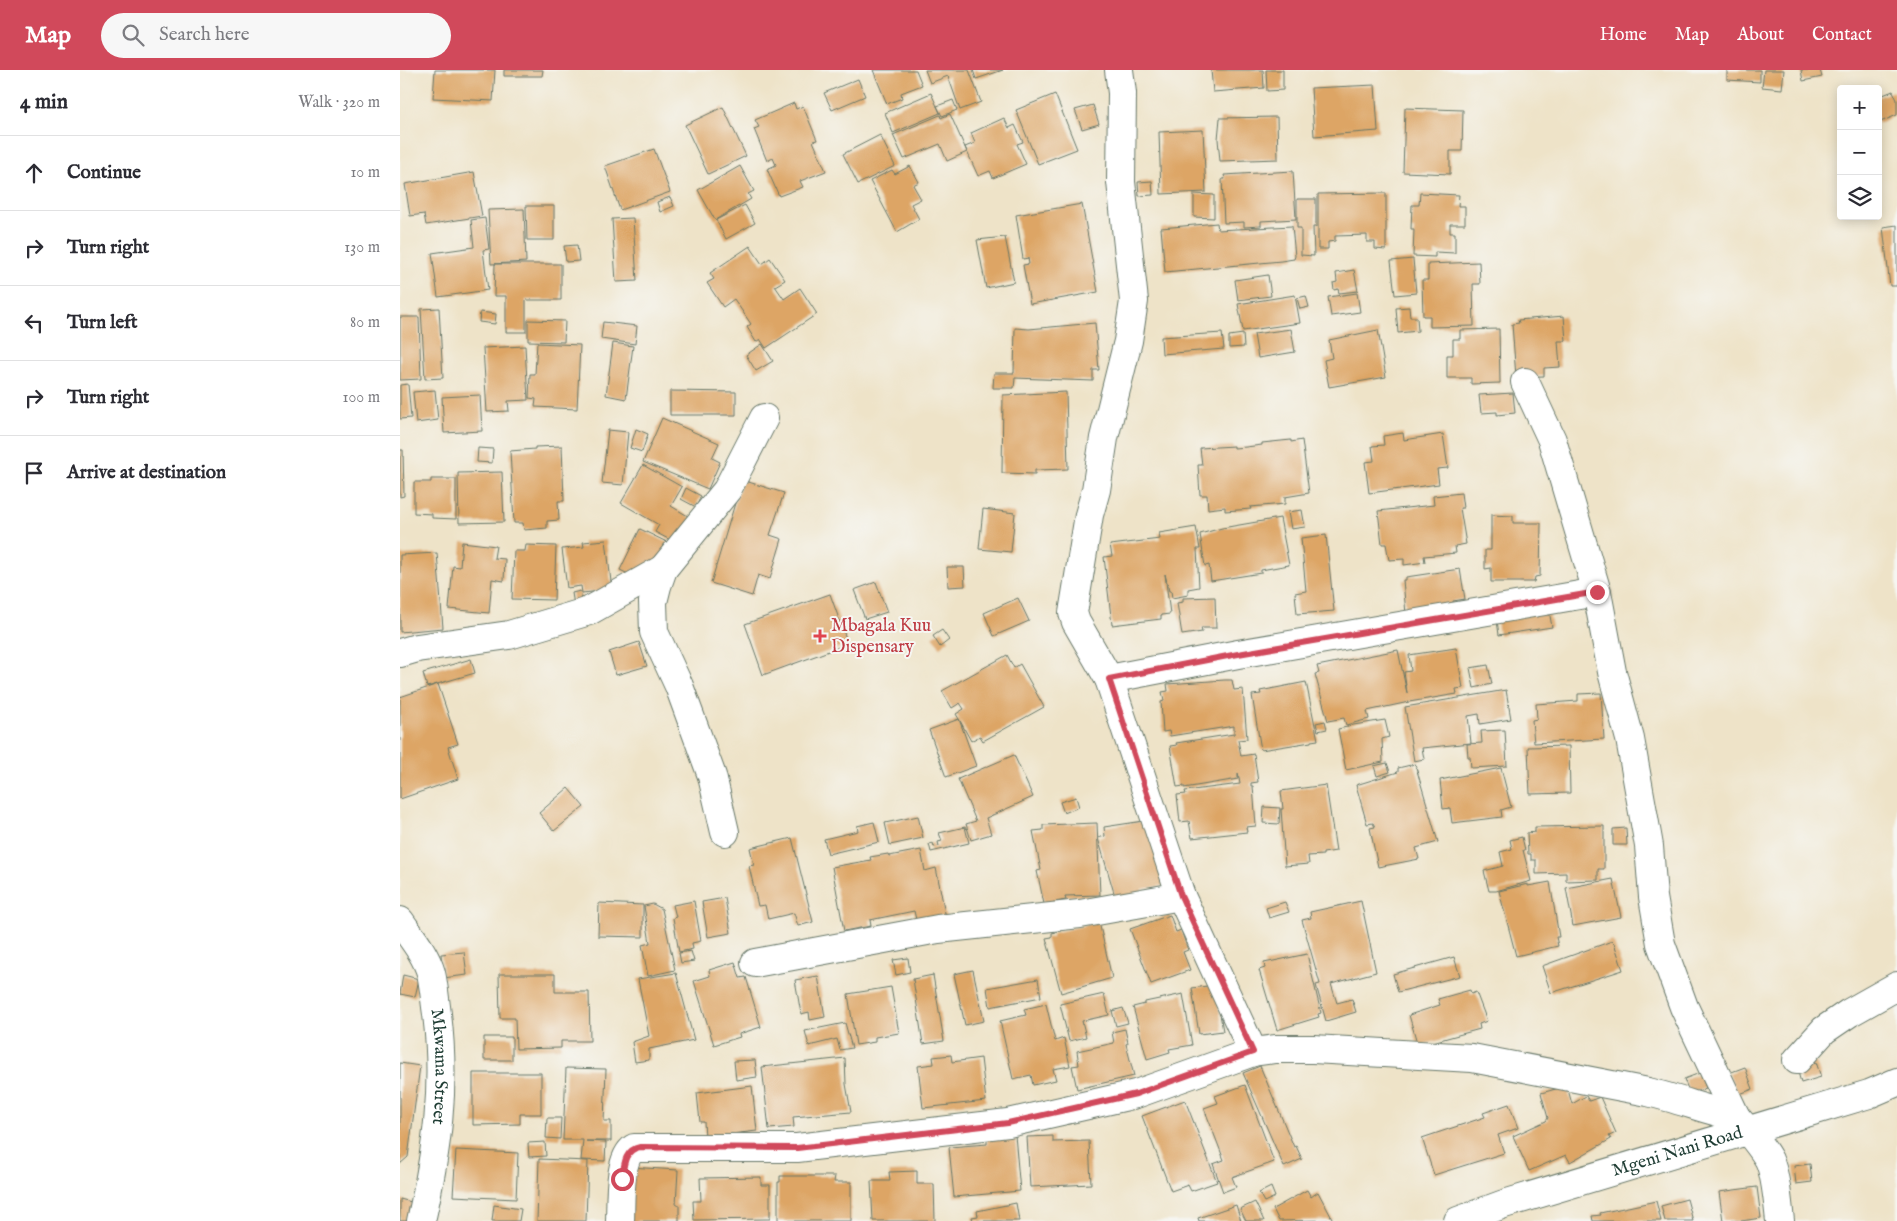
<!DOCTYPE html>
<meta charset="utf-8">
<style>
body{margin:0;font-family:"IM FELL English",serif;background:#f7f7f7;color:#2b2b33}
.controls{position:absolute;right:15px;top:15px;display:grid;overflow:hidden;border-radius:5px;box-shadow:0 2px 12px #0003}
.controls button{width:45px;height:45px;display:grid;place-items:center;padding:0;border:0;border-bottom:1px solid #e1e1e2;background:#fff;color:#2b2b33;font:25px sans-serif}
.stop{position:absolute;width:15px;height:15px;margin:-11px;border:4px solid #d1495b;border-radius:50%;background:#fff}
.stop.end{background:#d1495b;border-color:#fff;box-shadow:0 1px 5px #0008}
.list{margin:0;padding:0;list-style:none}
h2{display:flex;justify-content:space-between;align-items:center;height:65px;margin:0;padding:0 20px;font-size:21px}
h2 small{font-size:16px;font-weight:400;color:#7c7c81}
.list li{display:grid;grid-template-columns:32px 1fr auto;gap:15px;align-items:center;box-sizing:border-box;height:75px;padding:0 20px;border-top:1px solid #e1e1e2}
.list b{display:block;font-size:19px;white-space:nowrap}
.list em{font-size:16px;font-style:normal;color:#7c7c81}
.icon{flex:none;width:28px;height:28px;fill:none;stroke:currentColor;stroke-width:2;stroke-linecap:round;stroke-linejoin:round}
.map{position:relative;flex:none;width:1497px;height:1151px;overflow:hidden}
header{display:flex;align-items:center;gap:30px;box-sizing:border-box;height:70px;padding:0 25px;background:#d1495b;color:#fff}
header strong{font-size:24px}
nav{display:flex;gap:28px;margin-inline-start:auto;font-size:18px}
.search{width:350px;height:45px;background:#f7f7f7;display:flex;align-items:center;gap:12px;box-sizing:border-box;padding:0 18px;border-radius:28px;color:#7c7c81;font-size:19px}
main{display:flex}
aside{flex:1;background:#fff}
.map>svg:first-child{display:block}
.building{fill:#dda565}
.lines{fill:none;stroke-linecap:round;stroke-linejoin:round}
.minor-casing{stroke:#677768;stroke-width:30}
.tertiary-casing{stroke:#677768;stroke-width:30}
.minor{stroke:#fff;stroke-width:28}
.tertiary{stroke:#fff;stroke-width:28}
.route{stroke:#d1495b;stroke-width:6}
.health-dot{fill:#e0444e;stroke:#f6f6f2;stroke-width:2}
.labels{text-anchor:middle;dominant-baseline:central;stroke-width:4;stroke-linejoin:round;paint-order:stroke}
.health-label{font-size:18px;fill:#be3a42;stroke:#f6f6f2;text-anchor:start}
.street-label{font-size:18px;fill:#1f3d34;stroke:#f6f6f2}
</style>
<header>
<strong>Map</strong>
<div class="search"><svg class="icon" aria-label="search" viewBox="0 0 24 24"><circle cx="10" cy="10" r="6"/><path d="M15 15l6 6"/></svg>Search here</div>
<nav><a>Home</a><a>Map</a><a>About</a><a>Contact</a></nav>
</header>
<main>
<aside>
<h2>4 min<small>Walk · 320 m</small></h2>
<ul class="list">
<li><svg class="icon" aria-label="ahead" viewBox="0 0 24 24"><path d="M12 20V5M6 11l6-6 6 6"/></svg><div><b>Continue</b></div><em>10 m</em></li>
<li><svg class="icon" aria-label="right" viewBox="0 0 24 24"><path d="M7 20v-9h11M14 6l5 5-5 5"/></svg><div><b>Turn right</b></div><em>130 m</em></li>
<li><svg class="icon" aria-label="left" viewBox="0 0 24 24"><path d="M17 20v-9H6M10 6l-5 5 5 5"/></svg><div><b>Turn left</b></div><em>80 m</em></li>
<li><svg class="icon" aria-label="right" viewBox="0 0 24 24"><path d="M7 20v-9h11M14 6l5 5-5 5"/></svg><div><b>Turn right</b></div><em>100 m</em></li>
<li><svg class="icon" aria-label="arrive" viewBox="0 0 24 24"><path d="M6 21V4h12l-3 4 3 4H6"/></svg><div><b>Arrive at destination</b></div></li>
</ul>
</aside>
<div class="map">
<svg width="1497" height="1151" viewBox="0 0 1497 1151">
<rect width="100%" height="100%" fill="#f6f6f2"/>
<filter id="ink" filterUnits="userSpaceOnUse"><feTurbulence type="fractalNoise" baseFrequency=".02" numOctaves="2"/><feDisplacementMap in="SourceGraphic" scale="10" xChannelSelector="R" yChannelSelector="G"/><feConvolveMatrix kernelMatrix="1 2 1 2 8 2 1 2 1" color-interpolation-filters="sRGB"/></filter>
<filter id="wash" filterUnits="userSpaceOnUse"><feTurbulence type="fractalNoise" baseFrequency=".0096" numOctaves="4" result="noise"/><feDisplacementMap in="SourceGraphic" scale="20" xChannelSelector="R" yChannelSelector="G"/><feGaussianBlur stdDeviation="1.12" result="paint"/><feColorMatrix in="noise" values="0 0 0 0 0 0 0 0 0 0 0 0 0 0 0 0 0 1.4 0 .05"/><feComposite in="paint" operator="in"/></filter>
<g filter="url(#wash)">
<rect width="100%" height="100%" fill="#eee3c8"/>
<g id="blocks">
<!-- building -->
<path class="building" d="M35 0H95L93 31 33 28Z
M104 0H143L142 6H104Z
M473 0H516L522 15 501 23 502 28 487 34Z
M525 0H569L581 32 560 40 548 6 530 13Z
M573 0H603L576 9Z
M811 0H863L864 18 813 22Z
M866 0H883V20L867 21Z
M1327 0H1360V12L1327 10Z
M1364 0H1384L1382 19 1362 17Z
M1401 0H1420L1422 7 1403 11Z
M458 9 465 26 432 40 424 23Z
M975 15 978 61 914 66 911 18Z
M1493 21 1497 30V45L1478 53V27Z
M531 23 540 43 493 63 485 43Z
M655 24 677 79 638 94 616 40Z
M553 30 557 40 542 46 537 36Z
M394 33 396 39 403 36 417 70 413 71 426 101 400 111 403 117 379 126 367 99 376 95 373 88 367 91 354 59 359 57 355 50Z
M693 35 699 54 682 59 675 40Z
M323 37 346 86 308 104 285 55Z
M1005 38 1063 40 1062 81H1050V104L1003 102Z
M550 44 567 82 547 91 540 74 504 89 493 65 540 45 541 48Z
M877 47 878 89 820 91 818 69 820 48Z
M604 48 609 58 615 55 623 72 617 74 626 94 593 108 590 101 578 106 565 77 575 73 571 63Z
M803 60 806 122 761 124 759 62Z
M480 65 495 96 458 114 443 84Z
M254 79 270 122 220 140 205 96Z
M340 96 354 121 348 124 351 129 315 150 298 120Z
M510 96 519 112 513 115 521 129 511 134 519 149 497 162 470 111 492 100 495 104Z
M893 101 896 149 861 151V156L844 157V152L824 153 822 109H825L824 105Z
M74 102 82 146 26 155 24 144 10 146 5 114Z
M752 111 753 125 739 126 738 112Z
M986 123V180L975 179V172H967V165L935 166V171L928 172V179H918V124Z
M1020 123 1059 125 1058 136H1065V154H1050V163H1055V183L1035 182V187L1013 186 1014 159H1011L1012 135H1019Z
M794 124 814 125V148L794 147Z
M270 127 274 136 260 142 257 132Z
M897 129H916V157H913L914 186 901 185V158H897Z
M682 134 698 222 630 234 623 195 629 194 628 188 623 189 616 145Z
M345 135 355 153 326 169 316 150Z
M126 136H154V170H127Z
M124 139 126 192 91 194 88 140Z
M85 148 89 179 83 180 88 220 38 227 32 183 74 177 71 150Z
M233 148 237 211 216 212 212 149Z
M817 153 818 160 892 156 895 186 894 189 881 191 765 202 761 158Z
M1497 155V216H1490L1483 157Z
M605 167 614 212 586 218 577 170Z
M177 175 179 191 166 192 164 176Z
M350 176 362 194 370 188 385 210 375 216 384 229 400 218 417 244 366 278 360 269 356 272 347 257 351 254 334 229 323 237 307 213 314 209 310 203Z
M1013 189 1016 223 995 225 991 191Z
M1079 192 1080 214H1073L1074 256 1030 257V246H1023L1022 210H1028V194Z
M95 194H161V230H126V262H106V226H94Z
M954 200 958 221 939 223 938 219 934 220 933 213 937 212 936 203Z
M868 205 871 226 838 230 835 210Z
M957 223 960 242 931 246 928 227Z
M895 225 900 253 843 261 838 234Z
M906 226 909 237 900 239 897 228Z
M1009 237 1010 247H1017L1018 261 998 263 996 238Z
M39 238 43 308 25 309 21 239Z
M80 242 96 244 95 254 79 252Z
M1164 246 1166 271H1158L1160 297 1144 298V306L1116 307 1112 254 1119 253 1118 250Z
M0 247H19L21 309 0 310Z
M128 250 165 251 164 272 128 271Z
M203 252 237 256 235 274 201 269Z
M695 253 699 300H693V311L615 308 614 318H593L594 303H614L615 258 629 259Z
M891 259 895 282 858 288 854 264Z
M1099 259 1100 313 1071 314V308H1047V285H1053V269H1060V260Z
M978 260 986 307 929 317 924 290 932 288 929 270Z
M822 263 824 279 762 284 761 267Z
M843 264 844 277 829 278V266Z
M137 273 180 275 177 339 135 337 136 329 129 328 130 304H135Z
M213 273 233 276 226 329 206 325Z
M362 274 373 291 356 301 346 285Z
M125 276 128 330 108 331 109 341 87 342 83 278Z
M8 314 11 348 0 349V315Z
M35 320 38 350 16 353 13 322Z
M270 321 336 322V345H270Z
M666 322 668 399 635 400V404L602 403 603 325Z
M1113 323 1115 343 1097 345V342L1081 343 1079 325Z
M80 325 82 361 44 363 42 327Z
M262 348 319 373 312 388 320 392 308 419 243 392Z
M236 359 248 364 242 382 230 378Z
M208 360 228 362 223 415 202 413Z
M1003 363 1004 370 1043 364 1048 398 1037 399 1039 414 969 423 965 392 974 391 972 376 984 375 983 366Z
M891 370V372L902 370 909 423 885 427V434L850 437 851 439 825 441V437L808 439 807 425H800L798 395H802L800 378 834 376V378L846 377 862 375V373Z
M162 376 164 431H158L159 450 147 451V458L124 460 123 453H114L110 381 135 379V377Z
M78 378 93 379 92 393 77 392Z
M0 380H3L4 426 0 427Z
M243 395 282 417 271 436 298 452 274 472 255 462 259 455 221 433Z
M102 402 104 452 59 453 58 403Z
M31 409H56V449L32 448V444L14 443V412H31Z
M342 410 384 423 370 465 382 469 370 509 358 505 352 526 311 513Z
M286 418 301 426 296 437 281 429Z
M1061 423 1063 438H1060L1066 474 1055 476 1056 483 1024 486 1025 492 1004 495V489L989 490 986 474H982L978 441 1034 435 1033 426Z
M583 439 615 443 611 482 579 479Z
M902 440 905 457 891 459 888 442Z
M1091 445 1113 446V453H1141L1140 506 1135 507 1134 512H1091V498L1085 499V480H1091Z
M880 448 889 495 861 500V503L811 511 809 495 805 496 800 464 822 458Z
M796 457 800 479H797L799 517 788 519V525L772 528 771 521H769L765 504 770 544 761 545V549L712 555 704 487 712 486 710 475 760 469 759 463Z
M240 459 275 476 255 517 220 500Z
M926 465 934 541 897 544 895 523 906 521 901 468Z
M206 470 212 520 182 523 181 516 167 518 162 479 184 477 183 472Z
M62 472 96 476 94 488 105 489 104 511 92 509 89 543 49 539 53 496 60 497Z
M126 475 156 476 154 530 112 529 114 481H125Z
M37 483 43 558 0 562V485Z
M547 497H564L565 516 548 517Z
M1060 499 1065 529 1053 531 1054 540 1006 544 1003 510H1006V507Z
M476 512 487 542 465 549 454 520Z
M180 521 183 533 174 535 172 523Z
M430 524 448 574 363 605 345 554Z
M815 527 816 558H801L802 562 782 565 777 533 783 532V528Z
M618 528 629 551 594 566 584 543Z
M1148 535 1152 557 1099 565 1096 543Z
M542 560 549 570 540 577 533 566Z
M239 572 247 596 216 605 209 582Z
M1056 578 1063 618 1056 619 1057 624 1009 632 967 641 969 649 946 655 944 648 928 651 915 604 919 603 917 596 998 580 1007 623 1004 602 1011 601 1009 585Z
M607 585 614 598 620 594 644 637 583 671 580 666 571 671 559 649 576 696 546 707 529 660 559 649 556 644 564 639 560 633 552 638 542 621Z
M71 589 75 603 27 617 23 603Z
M1088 595 1092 614 1074 618 1070 598Z
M825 610H832L834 620 843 619 847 669 838 670 841 686 854 684 858 712 851 713V716H853L856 756 846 757 847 762 792 768 789 751 780 752 777 725 786 724 785 721 840 714 838 703V709L784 718V716L777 717 770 676 777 675 776 673 834 664V656L770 666 769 661 763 662 761 632 764 631 762 622 768 621 767 614Z
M906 612 918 670 911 671V672L861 680 852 625 861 624 860 621Z
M38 614 58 674 48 677 58 709 0 729V627Z
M1106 620 1111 649 1080 654 1079 644 1068 646 1071 673 1022 678 1024 689 1014 691 1005 637Z
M1201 623 1204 669 1134 673 1132 650 1137 649 1136 634 1178 631V624Z
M985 650 989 667 982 669 983 692 946 700 938 659 947 657V656Z
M925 651 927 659 918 661 916 653Z
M1105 660 1107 696 1071 698 1070 687H1068L1067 674 1082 673 1081 661Z
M1169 676 1170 723 1130 724 1128 677Z
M614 685 633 727 586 748 591 764 571 770 566 754 576 751 558 709Z
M987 693 990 702 977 706 974 696Z
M1015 694 1038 772 1016 778 1019 789 978 797 970 758 975 757 973 753 967 754 956 715 998 702V698Z
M1101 698 1111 737 1101 740 1102 747 1052 753 1050 738 1043 739 1040 710Z
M926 715 936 781 923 783V785L908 786 909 794 885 796 881 739H883L881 721Z
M168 718 184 737 154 761 139 743Z
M676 727 679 737 664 743 660 732Z
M864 737 880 738 879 754 863 753Z
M518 746 523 768 490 775 485 753Z
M757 749 767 815 742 819 743 825 717 833 698 768 705 766 704 757Z
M474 752 479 772 428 784 424 769 458 761 457 756Z
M697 753 700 825 665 826 666 830 644 834 637 801 641 800 633 761 643 760V755Z
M1204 756V799H1198V810L1166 811V803L1136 804V790H1131V784H1128L1127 763 1135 762V757Z
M565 757 569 773 531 782 529 774 533 773 534 777 539 776 538 772 542 771 539 763Z
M1226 758 1227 775H1213V759Z
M1122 767 1125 780H1123L1131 811 1096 821H1089L1084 801 1103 796 1100 782 1112 779 1110 770Z
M392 768 413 852 398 856 394 843 368 849 365 835 358 836 349 796 354 795 350 778Z
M521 780 525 801 536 798 546 848 517 854 514 841 470 850 471 856 444 861 432 797 471 790 470 787 488 784 489 786Z
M1213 809 1221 847 1173 856 1166 818Z
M1150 812 1159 867H1156L1158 876 1116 886 1099 821 1128 814V816Z
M325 828 331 863 308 867 302 832Z
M294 831 301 871 292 873 293 879 279 882 273 848 276 847 273 835Z
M961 831 976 902 931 914 937 933 952 929 956 942 926 951 916 915 920 914 902 850 911 848 910 842Z
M885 832 889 842 869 848 866 838Z
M199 833 243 835V867L198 866Z
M253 834 262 839 275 900 248 906 242 875 250 873 244 836Z
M770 845 776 862 781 860 788 880 783 882 790 900 751 914 730 859Z
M699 852 712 908 661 923 646 868 652 867V863Z
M1212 871 1214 873 1223 900 1151 923 1142 896Z
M291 881 294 891 281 893 279 883Z
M64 882 67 905 43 908 41 884Z
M907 884 921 943 918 944 919 947 877 960 859 900 865 898 864 893Z
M1054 887 1060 906 998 922 993 904Z
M508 888 510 902 496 905 493 890Z
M335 892 340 908 346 907 361 957 339 964 340 967 314 975 294 911 310 906 309 900Z
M573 900 584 951 565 955 554 904Z
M276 903 294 970 249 979V990L235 992 232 972 249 966 238 909Z
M99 904H155V922H189L190 971H161V978L116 979 115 948H100Z
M3 905 19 909 15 927 0 924Z
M533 905 544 971 523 974 513 909Z
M418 906 425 947 410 950 409 942 401 944 395 910Z
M638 909 641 927 590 937 587 918Z
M815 915 823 961 799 964 792 918Z
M491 917 499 963 475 967V972L456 975 448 924Z
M1070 920 1071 924 1076 922 1087 951 1079 954 1080 959 1018 976 1009 945 1040 935 1038 929Z
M704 924 709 945 682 951 686 967 669 971 660 934Z
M783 924 792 975 769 979 770 982 747 989 733 937 745 934V932Z
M646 934 655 971 664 968 670 996 653 999 656 1010 633 1015 631 1005 613 1009 600 951 626 945 624 939Z
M723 938 728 953 716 956 712 941Z
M445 953 452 978 440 980 437 969 409 976 405 961Z
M725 959 728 973 726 974 734 1006 677 1019 672 996 679 995 677 981 714 973 712 962Z
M84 967H112V990H84Z
M551 985 552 992 581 988 586 1031 523 1038 518 996 534 994 533 987Z
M445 988 446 1014 451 1042 393 1047 394 1057 369 1059 362 997Z
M355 990 357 1007 336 1010 334 991Z
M1416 992 1421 1007 1401 1013 1397 998Z
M0 993 20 996 8 1087 0 1094Z
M860 996 894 1077 896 1076 902 1089 884 1097 843 1003Z
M1345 997 1353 1019 1337 1025 1329 1003Z
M166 998 206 999 204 1051H211V1071H186L206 1072 205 1091 181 1090 183 1070H163Z
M73 1003H141V1044H120V1054L73 1055Z
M1300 1003 1306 1018 1290 1024 1284 1009Z
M845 1015 874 1092 832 1107 836 1117 823 1122 813 1094 824 1090 804 1038 818 1033 815 1026Z
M352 1016 357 1061 305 1067 304 1052H300L297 1023Z
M1167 1016 1172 1034 1186 1026 1189 1031 1200 1027 1216 1063 1209 1066 1211 1069 1170 1092 1166 1085 1129 1101 1113 1066 1146 1051 1148 1048 1141 1023Z
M785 1030 817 1112 791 1121 788 1115 771 1121 742 1046Z
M1109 1034 1118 1058 1098 1065 1104 1083 1034 1105 1022 1068 1085 1047 1083 1043Z
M147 1048H161L160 1069 146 1068Z
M615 1065 620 1121 554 1127 549 1077 587 1074V1067Z
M653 1066V1072L689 1071 691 1114 630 1117 627 1067Z
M145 1072 146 1086 129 1087 128 1073Z
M56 1080 118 1083 116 1129 53 1126Z
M139 1089 188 1091 186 1151H137Z
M1410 1094 1412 1112 1396 1114 1394 1096Z
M230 1097 278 1100 276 1135H279V1151H227Z
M517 1101V1114H534L535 1151H473L471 1111H490L489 1102Z
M380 1106H435L434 1112H451V1151H378V1112H380Z
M361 1107V1115H370V1149L294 1150 293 1131H301L300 1108Z
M871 1117 875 1127 864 1132 859 1123Z
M1357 1117 1361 1148 1341 1151H1323L1319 1122Z
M907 1120 911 1127 918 1122 933 1150 879 1151 873 1139Z
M0 1129 15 1133 11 1151H0Z
M1287 1129 1293 1151H1265L1261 1136Z
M1256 1131 1261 1151H1193L1192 1146 1201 1145 1200 1143Z
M855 1132 864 1151H846L840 1139Z
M616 1133 619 1151H573L572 1147 578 1146 577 1141Z
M94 1135 121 1139 119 1151H92Z
M836 1135 841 1151H799L798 1148Z"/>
</g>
</g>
<g filter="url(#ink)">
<use href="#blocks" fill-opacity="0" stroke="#677768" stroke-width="1"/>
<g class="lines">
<defs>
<g id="minor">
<path d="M719 0 722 23 721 112 734 231 728 271 704 368 696 420 689 445 673 543 676 552 709 609 781 826 853 982"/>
<path d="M1125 312 1152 370 1197 522 1212 602 1230 669 1249 776 1253 827 1261 874 1284 937 1336 1047C1347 1060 1361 1075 1369 1090 1376 1105 1378 1134 1380 1151"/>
<path d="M0 583 17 578 109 565 189 541 263 499"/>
<path d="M709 609 838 584 1197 522"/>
<path d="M325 762 312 706 279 616 254 562 253 532 257 516 263 499 327 420 364 348"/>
<path id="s1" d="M0 851C11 867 25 883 31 903 34 916 35 931 37 944 46 1017 37 1080 21 1151"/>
<path d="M355 893 538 859 680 844 781 826"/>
<path d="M1397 990 1424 960 1449 943 1497 916"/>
<path d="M220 1151C221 1132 218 1089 234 1078H397L608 1053 736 1024 853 982 875 979H913L1072 988 1248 1022C1278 1029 1306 1040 1336 1047"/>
</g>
<g id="tertiary">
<path id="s2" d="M1058 1151 1104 1134 1469 1024 1497 1012"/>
</g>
</defs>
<!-- minor casing -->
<use href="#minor" class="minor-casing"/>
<!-- tertiary casing -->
<use href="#tertiary" class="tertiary-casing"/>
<!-- minor -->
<use href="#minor" class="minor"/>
<!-- tertiary -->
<use href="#tertiary" class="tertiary"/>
</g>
</g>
<g class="lines" filter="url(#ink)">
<!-- route -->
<path class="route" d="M222 1109C224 1095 224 1080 240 1077L397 1078 608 1053 736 1024 853 982 781 826 709 609 838 584 1197 522"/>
</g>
<!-- markers -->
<path class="health-dot" d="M417.5 558.5h5v5h5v5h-5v5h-5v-5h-5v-5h5z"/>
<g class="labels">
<!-- health labels -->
<g class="health-label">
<text x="431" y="556">Mbagala Kuu<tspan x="431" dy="21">Dispensary</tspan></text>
</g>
<!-- street labels -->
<g class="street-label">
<text stroke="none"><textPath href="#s1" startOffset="155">Mkwama Street</textPath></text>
<text stroke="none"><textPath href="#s2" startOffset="230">Mgeni Nani Road</textPath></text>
</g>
</g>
</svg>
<div class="controls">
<button>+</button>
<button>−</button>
<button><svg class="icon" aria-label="layers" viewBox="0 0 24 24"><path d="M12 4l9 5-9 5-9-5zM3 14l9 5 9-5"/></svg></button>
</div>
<div class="stop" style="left:222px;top:1109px"></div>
<div class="stop end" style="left:1197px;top:522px"></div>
</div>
</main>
